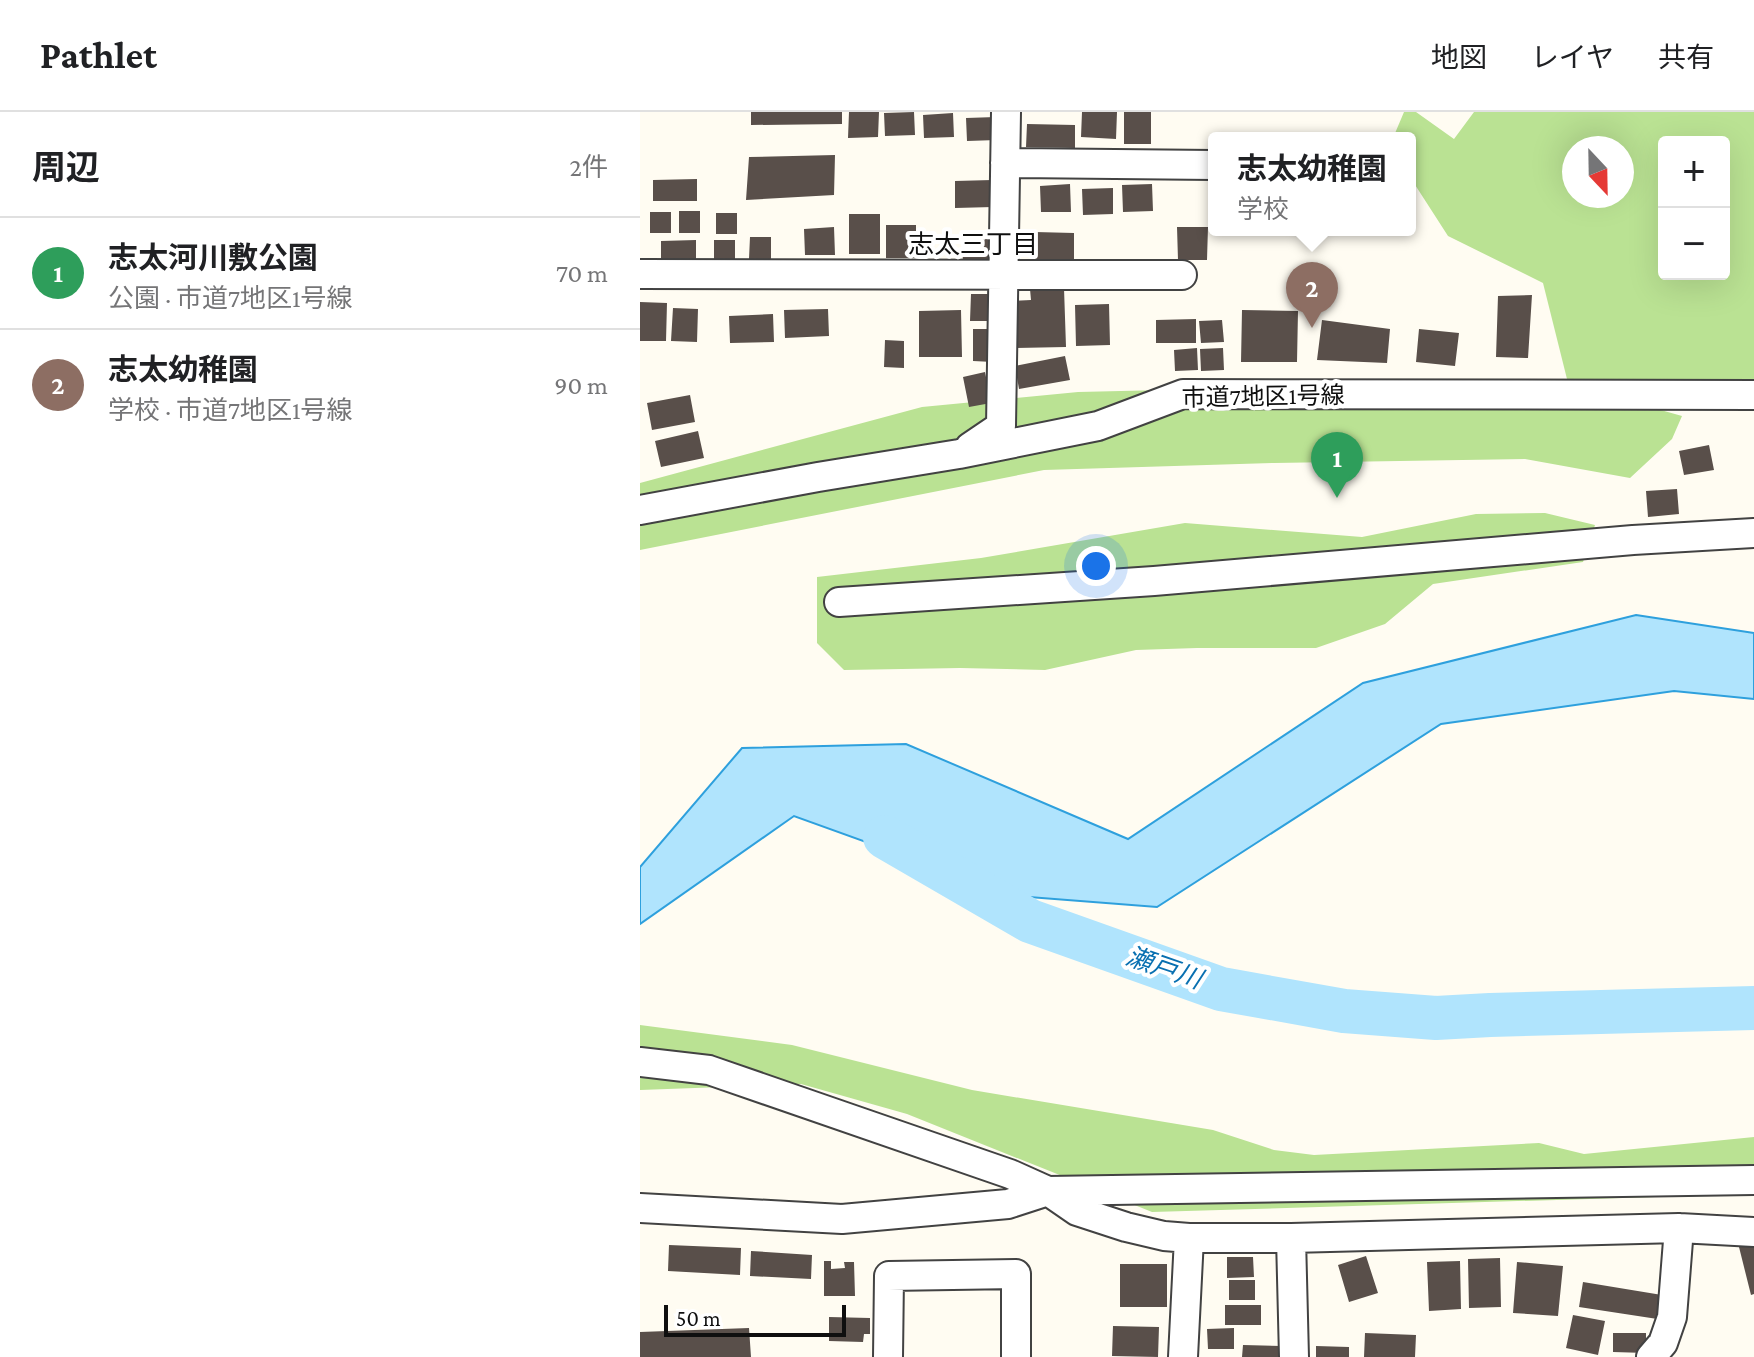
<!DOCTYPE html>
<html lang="ja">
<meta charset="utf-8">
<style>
body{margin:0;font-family:"Crimson Pro","Noto Sans JP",serif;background:#f6f6f6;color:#202124}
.controls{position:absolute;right:24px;top:24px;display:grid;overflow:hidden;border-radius:8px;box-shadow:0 8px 32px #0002}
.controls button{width:72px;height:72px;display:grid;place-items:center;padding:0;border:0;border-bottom:2px solid #e0e0e0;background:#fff;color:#202124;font:40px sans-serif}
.compass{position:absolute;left:922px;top:24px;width:72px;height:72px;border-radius:50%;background:#fff;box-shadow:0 8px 32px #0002;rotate:158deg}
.scale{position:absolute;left:24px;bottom:20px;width:182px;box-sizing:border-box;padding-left:8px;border:4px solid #0f0f0f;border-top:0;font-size:22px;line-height:28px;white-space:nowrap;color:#0f0f0f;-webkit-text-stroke:6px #fff;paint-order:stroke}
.you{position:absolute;left:456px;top:454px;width:28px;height:28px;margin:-20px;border:6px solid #fff;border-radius:50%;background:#1a73e8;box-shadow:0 0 0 12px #1a73e833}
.badge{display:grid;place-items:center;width:52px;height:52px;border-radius:50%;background:#d01628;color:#fff;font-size:26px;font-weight:700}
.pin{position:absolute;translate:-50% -66px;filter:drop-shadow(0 2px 4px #0008)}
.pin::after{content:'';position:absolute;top:42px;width:28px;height:24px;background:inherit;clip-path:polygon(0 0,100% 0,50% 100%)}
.popup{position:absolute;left:568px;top:20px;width:208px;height:104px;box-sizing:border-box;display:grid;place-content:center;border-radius:8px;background:#fff;filter:drop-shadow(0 2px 6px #0005);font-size:26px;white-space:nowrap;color:#757577}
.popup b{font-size:30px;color:#202124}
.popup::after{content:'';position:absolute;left:50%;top:100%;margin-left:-16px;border:16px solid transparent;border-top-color:#fff}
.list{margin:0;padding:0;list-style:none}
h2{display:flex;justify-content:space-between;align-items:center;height:104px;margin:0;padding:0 32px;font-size:34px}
h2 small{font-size:26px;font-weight:400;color:#757577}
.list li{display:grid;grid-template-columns:52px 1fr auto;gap:24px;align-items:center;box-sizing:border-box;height:112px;padding:0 32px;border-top:2px solid #e0e0e0}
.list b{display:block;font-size:30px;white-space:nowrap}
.list p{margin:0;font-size:26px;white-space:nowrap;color:#757577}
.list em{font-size:26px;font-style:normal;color:#757577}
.map{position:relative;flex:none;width:1114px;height:1245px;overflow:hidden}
header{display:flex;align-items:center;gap:48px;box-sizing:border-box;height:112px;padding:0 40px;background:#fff;border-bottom:2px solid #e0e0e0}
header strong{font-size:38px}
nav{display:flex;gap:44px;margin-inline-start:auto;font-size:28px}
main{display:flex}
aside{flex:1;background:#fff}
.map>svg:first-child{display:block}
.forest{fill:#bae293;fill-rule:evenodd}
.water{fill:#b0e4fd;stroke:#2ea0dd;stroke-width:2}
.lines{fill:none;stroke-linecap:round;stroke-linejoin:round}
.river{stroke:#b0e4fd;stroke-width:44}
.building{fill:#594f4a}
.minor-casing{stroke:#424242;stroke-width:32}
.minor{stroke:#fff;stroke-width:28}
.labels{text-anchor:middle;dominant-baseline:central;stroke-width:8;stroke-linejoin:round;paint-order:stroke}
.street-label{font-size:24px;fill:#0f0f0f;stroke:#fff}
.neighbourhood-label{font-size:26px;fill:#0f0f0f;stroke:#fff}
.water-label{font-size:26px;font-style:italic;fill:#0970b1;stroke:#fff}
</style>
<header>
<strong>Pathlet</strong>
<nav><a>地図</a><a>レイヤ</a><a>共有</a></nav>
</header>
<main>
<aside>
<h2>周辺<small>2件</small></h2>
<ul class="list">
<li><span class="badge" style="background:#2e9e5b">1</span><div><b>志太河川敷公園</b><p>公園 · 市道7地区1号線</p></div><em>70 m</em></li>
<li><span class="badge" style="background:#8d6e63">2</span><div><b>志太幼稚園</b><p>学校 · 市道7地区1号線</p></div><em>90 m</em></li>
</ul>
</aside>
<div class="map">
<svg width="1114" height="1245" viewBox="0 0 1114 1245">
<rect width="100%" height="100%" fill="#fffcf2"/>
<!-- forest -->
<path class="forest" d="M764 0H776L814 27 834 0H1114V270L953 269 927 267 903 171 808 124 770 65V26H753ZM1024 30H1084V162H1024ZM934 36H982V84H934Z
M918 269 1042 304 1032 327 990 366 885 347 634 351 404 358 0 438V371L282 295 438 280Z
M905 401 955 413 943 450 793 472 745 512 676 536H557L496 538 405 558 320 556 204 558 177 531V465L341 446 545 411 722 425 836 402Z
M0 913 152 933 332 978 573 1018 634 1038 674 1043 899 1031 944 1042 1114 1025V1082L512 1100 267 1002 161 972 0 978Z"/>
<!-- water -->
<path class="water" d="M996 503 1114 521V587L1034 579 801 612 517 795 376 784 154 704 0 812V755L102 636 266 632 488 727 723 571Z"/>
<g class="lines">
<!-- river -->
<path class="river" d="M245 725 390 809 581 877 704 899 796 906 850 903 1114 896"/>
</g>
<!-- building -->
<path class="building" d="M111 0H202V12L111 13Z
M209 0H239L238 25 208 26Z
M274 0 275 23 245 24 244 1Z
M442 0H477L476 27 441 25Z
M484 0H511V32H484Z
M313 1 314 25 284 26 283 3Z
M356 5 357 28 327 29 326 6Z
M387 12 435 13V36L386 35Z
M195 43 194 83 106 88 109 45Z
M57 67V89H13V68Z
M352 68 353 95 315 96V69Z
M430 72 431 100H401L400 74Z
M512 72 513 99 483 100 482 73Z
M473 76V102L443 103 442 77Z
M39 99H60V121H39Z
M10 100H31V121H10Z
M76 101H97V122H76Z
M209 102H240V142H209Z
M246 113H276V146H246Z
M194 115 195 143H165L164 117Z
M537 115H568L567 148H538Z
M395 120 434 121V153L395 152Z
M352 124 353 151 323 152 322 125Z
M110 125H131V147H109Z
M56 128V149L21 150V129Z
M74 128H95V150L74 149Z
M424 176 426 235 374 236 372 189 391 188 390 177Z
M331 182H351L350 209H330Z
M892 183 888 246 856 245 858 184Z
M0 190 27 191 26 229H0Z
M469 192 470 233 436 234 435 193Z
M33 196 58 197 57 230 31 229Z
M188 197 189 224 145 226 144 198Z
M321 198 322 245H279V199Z
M602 198 658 199 657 250H601Z
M133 202 134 230 90 231 89 204Z
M556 207V231H516V208Z
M582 208 584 230 561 231 559 209Z
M682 208 750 217 747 251 677 248Z
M333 217H353V250L333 249Z
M779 217 819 221 815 254 776 250Z
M245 228 264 229V256L244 255Z
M557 236 558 258 535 259 534 238Z
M583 236 584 258 561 259 560 237Z
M425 244 430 268 379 277 375 254Z
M345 260 351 291 329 295 323 265Z
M50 283 55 310 12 318 7 291Z
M58 319 64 346 21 355 15 329Z
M1069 333 1074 358 1044 363 1039 339Z
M1037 377 1039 402 1008 405 1006 379Z
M1114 1132V1182L1111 1183 1099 1135Z
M29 1133 101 1136 100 1163 28 1159Z
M111 1139 172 1143 171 1167 110 1164Z
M726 1144 738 1181 709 1190 698 1153Z
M587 1145H613L614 1165 587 1166Z
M860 1146 861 1195 829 1196 828 1147Z
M184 1149H191V1157L205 1156 204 1150H214L215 1184H184Z
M820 1149 821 1197 789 1199 787 1150Z
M877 1150 923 1154 918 1204 873 1201Z
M480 1152H527V1195H480Z
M589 1168H615V1188H589Z
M943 1170 1028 1184 1024 1208 939 1195Z
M585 1193H621V1213H585Z
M933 1203 965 1209 958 1243 926 1236Z
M189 1205 230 1206V1222H224L223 1230 189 1229Z
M473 1214 519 1215 518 1245 472 1244Z
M109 1216 111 1245H0V1220Z
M594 1216V1237H568L567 1217Z
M725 1221 776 1223 775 1245H724Z
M973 1221H1006V1241L973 1240Z
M603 1233 642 1234V1245H602Z
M676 1234 709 1235V1245H676Z"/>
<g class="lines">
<defs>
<path id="minor" d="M365 51 574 53
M0 162 542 163
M330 335 361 314 366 0
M0 398 178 365 319 342 458 314 543 282 1114 283
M199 490 514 469 993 428 1114 421
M0 950 69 958 370 1062 408 1079 437 1099 486 1115 524 1124 549 1126H651L1039 1116 1114 1120
M0 1096 202 1107 368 1092 408 1079 1114 1068
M651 1126 654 1245
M248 1245 249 1164 376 1162V1245
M543 1245 549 1126
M1011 1245 1023 1231 1032 1205 1039 1116"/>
</defs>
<!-- minor casing -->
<use href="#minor" class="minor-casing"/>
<!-- minor -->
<use href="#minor" class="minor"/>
</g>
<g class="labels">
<!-- street labels -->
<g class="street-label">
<text transform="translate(623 284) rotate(-1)">市道7地区1号線</text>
</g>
<!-- neighbourhood labels -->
<g class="neighbourhood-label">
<text x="333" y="132">志太三丁目</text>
</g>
<!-- water labels -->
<g class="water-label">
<text transform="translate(524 856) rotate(19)">瀬戸川</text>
</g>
</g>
</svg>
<div class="controls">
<button>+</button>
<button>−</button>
</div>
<svg class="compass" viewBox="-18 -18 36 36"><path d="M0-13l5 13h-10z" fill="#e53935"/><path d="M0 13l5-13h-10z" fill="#757577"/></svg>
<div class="scale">50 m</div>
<div class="you"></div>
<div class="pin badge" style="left:697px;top:386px;background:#2e9e5b">1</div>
<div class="pin badge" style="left:672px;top:216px;background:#8d6e63">2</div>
<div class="popup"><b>志太幼稚園</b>学校</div>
</div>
</main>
